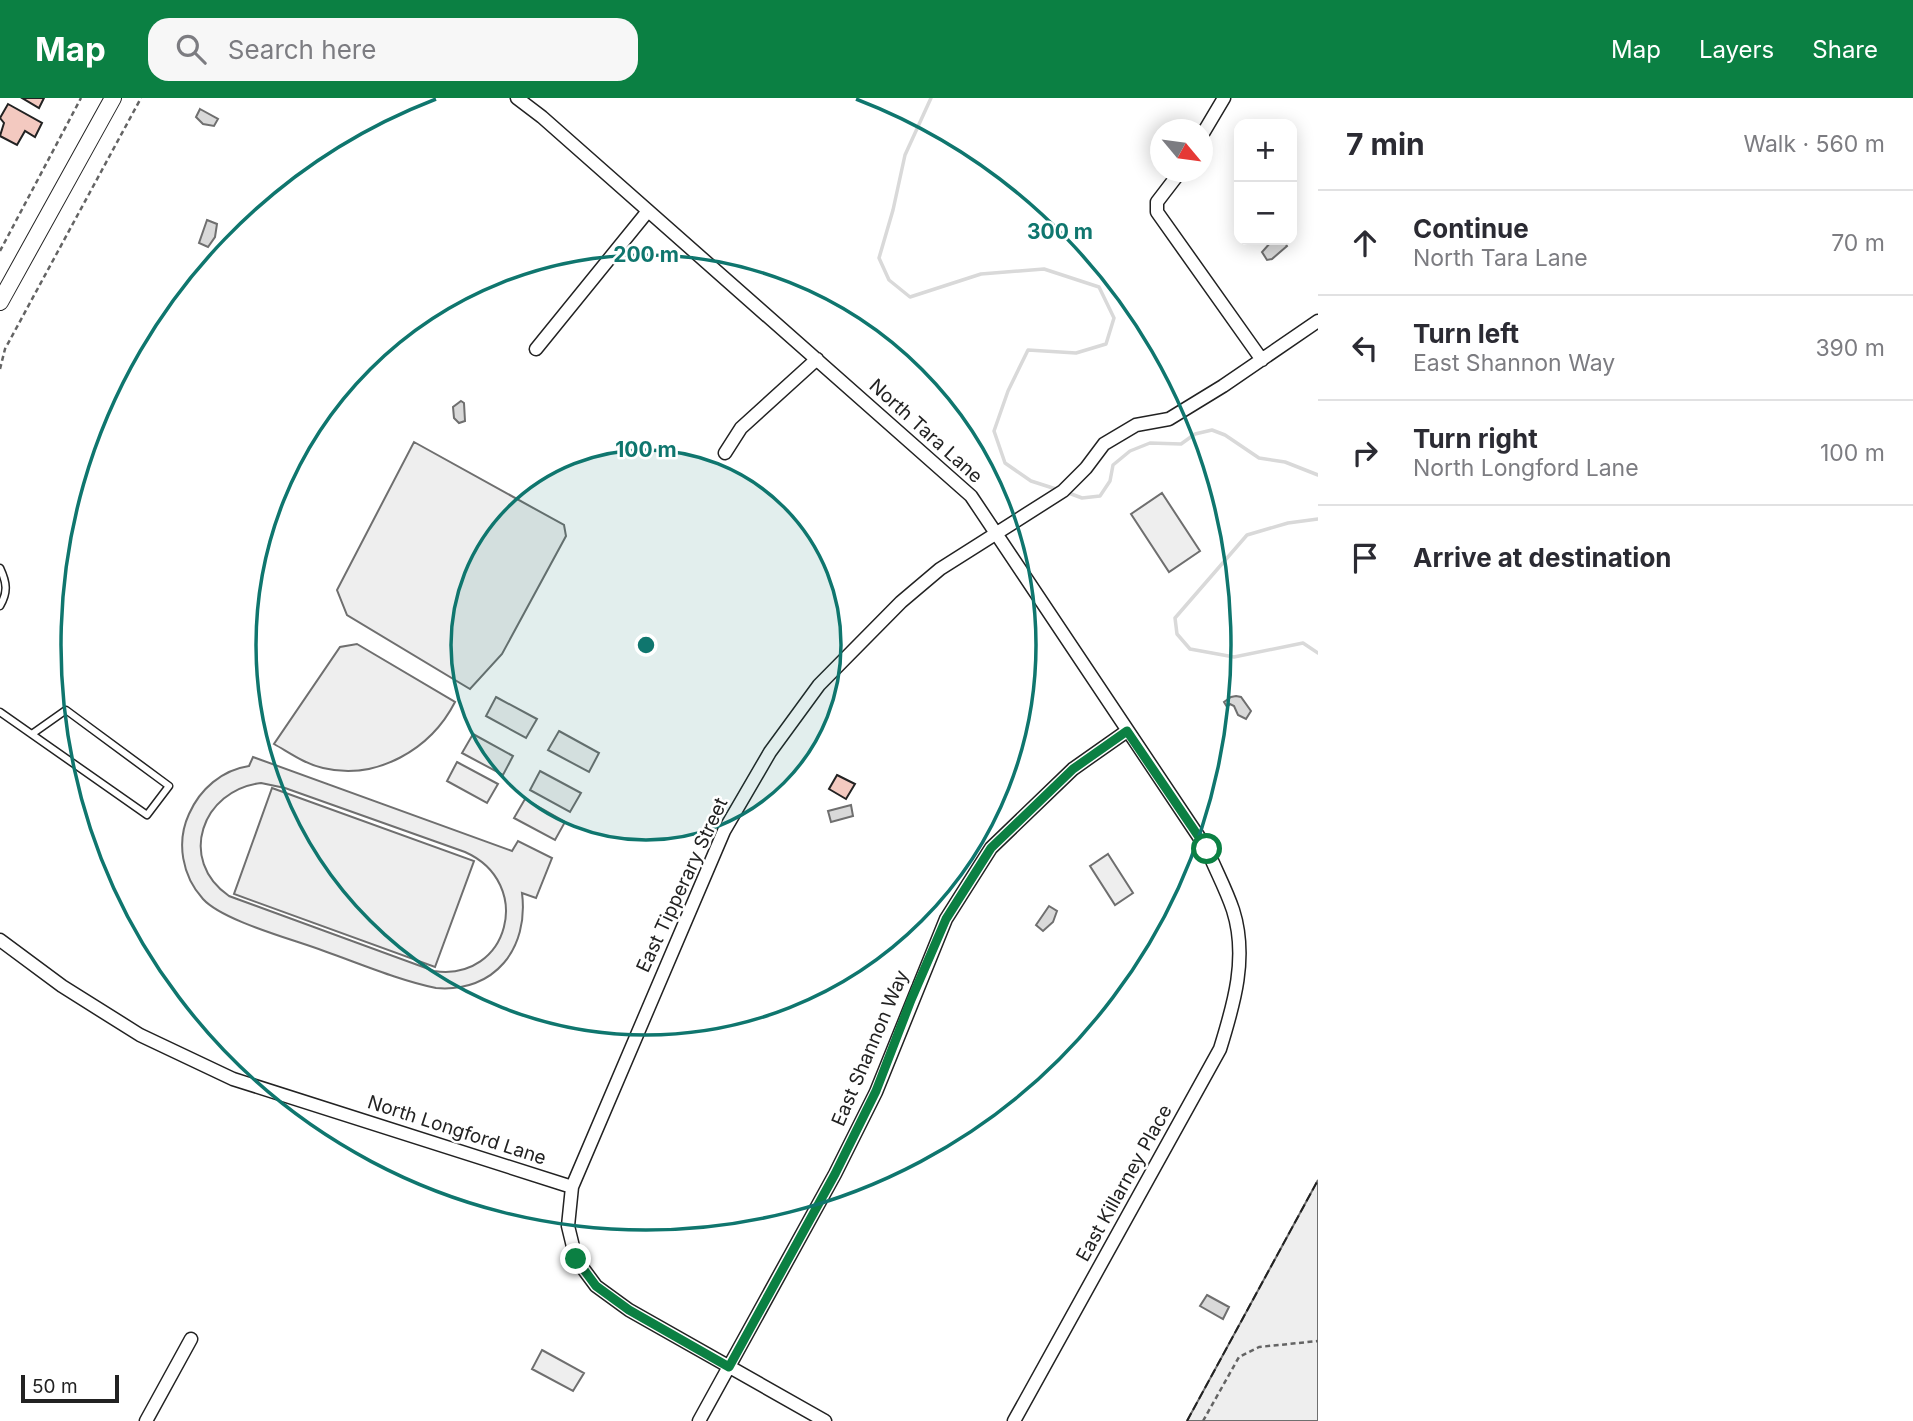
<!DOCTYPE html>
<meta charset="utf-8">
<style>
body{margin:0;font-family:Inter,sans-serif;background:#f7f7f7;color:#2b2b33}
.controls{position:absolute;right:21px;top:21px;display:grid;overflow:hidden;border-radius:14px;box-shadow:0 4px 18px #0003}
.controls button{width:63px;height:63px;display:grid;place-items:center;padding:0;border:0;border-bottom:2px solid #e1e1e2;background:#fff;color:#2b2b33;font:35px sans-serif}
.compass{position:absolute;left:1150px;top:21px;width:63px;height:63px;border-radius:50%;background:#fff;box-shadow:0 4px 18px #0003;rotate:119deg}
.scale{position:absolute;left:21px;bottom:18px;width:98px;box-sizing:border-box;padding-left:7px;border:4px solid #222;border-top:0;font-size:19px;line-height:24px;white-space:nowrap;color:#222;-webkit-text-stroke:5px #fff;paint-order:stroke}
.stop{position:absolute;width:21px;height:21px;margin:-16px;border:5px solid #0b8043;border-radius:50%;background:#fff}
.stop.end{background:#0b8043;border-color:#fff;box-shadow:0 2px 7px #0008}
.list{margin:0;padding:0;list-style:none}
h2{display:flex;justify-content:space-between;align-items:center;height:91px;margin:0;padding:0 28px;font-size:30px}
h2 small{font-size:23px;font-weight:400;color:#7c7c81}
.list li{display:grid;grid-template-columns:46px 1fr auto;gap:21px;align-items:center;box-sizing:border-box;height:105px;padding:0 28px;border-top:2px solid #e1e1e2}
.list b{display:block;font-size:26px;white-space:nowrap}
.list p{margin:0;font-size:23px;white-space:nowrap;color:#7c7c81}
.list em{font-size:23px;font-style:normal;color:#7c7c81}
.icon{flex:none;width:38px;height:38px;fill:none;stroke:currentColor;stroke-width:2;stroke-linecap:round;stroke-linejoin:round}
.map{position:relative;flex:none;width:1318px;height:1323px;overflow:hidden}
header{display:flex;align-items:center;gap:42px;box-sizing:border-box;height:98px;padding:0 35px;background:#0b8043;color:#fff}
header strong{font-size:33px}
nav{display:flex;gap:38px;margin-inline-start:auto;font-size:24px}
.search{width:490px;height:63px;background:#f7f7f7;display:flex;align-items:center;gap:18px;box-sizing:border-box;padding:0 24px;border-radius:21px;color:#7c7c81;font-size:26px}
main{display:flex}
aside{flex:1;background:#fff}
.map>svg:first-child{display:block}
.green{fill:#eee;stroke:#6f6f6f;stroke-width:2;fill-rule:evenodd}
.water{fill:#d9d9d9;stroke:#6f6f6f;stroke-width:2}
.lines{fill:none;stroke-linecap:round;stroke-linejoin:round}
.stream{stroke:#d9d9d9;stroke-width:3.5}
.building{fill:#f3c9c0;stroke:#222;stroke-width:2}
.lane-casing{stroke:#222;stroke-width:9}
.street-casing{stroke:#222;stroke-width:15}
.secondary-casing{stroke:#222;stroke-width:18}
.path{stroke:#646464;stroke-width:2.5;stroke-dasharray:5 3.5;stroke-linecap:butt}
.lane{stroke:#fff;stroke-width:6}
.street{stroke:#fff;stroke-width:12}
.secondary{stroke:#fff;stroke-width:16}
.fence{stroke:#222;stroke-width:2;stroke-dasharray:9 3.5;stroke-linecap:butt}
.route{stroke:#0b8043;stroke-width:9}
.ring{fill:none;stroke:#0f766e;stroke-width:3.5}
.labels{text-anchor:middle;dominant-baseline:central;stroke-width:5;stroke-linejoin:round;paint-order:stroke}
.street-label{font-size:19px;fill:#222;stroke:#fff}
.centre{fill:#0f766e;stroke:#fff;stroke-width:3.5}
.ring-label{font-size:21px;text-anchor:middle;font-weight:bold;fill:#0f766e;stroke:#fff;stroke-width:5;stroke-linejoin:round;paint-order:stroke}
</style>
<header>
<strong>Map</strong>
<div class="search"><svg class="icon" aria-label="search" viewBox="0 0 24 24"><circle cx="10" cy="10" r="6"/><path d="M15 15l6 6"/></svg>Search here</div>
<nav><a>Map</a><a>Layers</a><a>Share</a></nav>
</header>
<main>
<div class="map">
<svg width="1318" height="1323" viewBox="0 0 1318 1323">
<rect width="100%" height="100%" fill="#fff"/>
<!-- green -->
<path class="green" d="M414 344 564 427 566 438 502 556 470 591 347 517 337 492Z
M1162 395 1200 453 1169 474 1131 416Z
M357 546 455 604C431 651 377 683 323 670 305 666 290 655 274 646L340 549Z
M496 599 537 621 526 640 486 618Z
M559 633 599 655 589 674 548 652Z
M473 636 513 658 503 677 462 655Z
M253 659 512 753 518 743 552 760 536 800 522 795C529 850 495 895 436 890 398 882 361 866 324 853 292 841 223 823 203 801 182 778 176 744 189 716 200 691 222 672 249 668ZM261 685 285 690 465 754C535 785 509 884 434 873L229 798C177 762 202 692 261 685Z
M457 664 498 686 487 705 447 683Z
M540 673 581 695 570 714 530 692Z
M272 690 474 763 435 869 234 796Z
M525 701 565 724 555 742 514 720Z
M1108 756 1133 795 1115 807 1090 768Z
M1318 1082V1323H1187Z
M542 1252 584 1275 573 1293 532 1271Z"/>
<!-- water -->
<path class="water" d="M200 11 218 21 214 28 203 26 196 19Z
M207 122 217 126 215 139 208 149 199 145Z
M1279 142H1283L1287 148 1272 161 1267 162 1262 154 1271 144Z
M461 303 464 305 465 323 459 325 454 320 453 309Z
M1236 598 1241 599 1251 613 1246 621 1238 617 1234 608 1230 606 1227 609 1224 604 1231 599Z
M851 707 853 718 831 724 828 713Z
M1049 808 1057 813 1053 824 1043 833 1036 827Z
M1207 1197 1229 1209 1223 1221 1200 1208Z"/>
<g class="lines">
<!-- stream -->
<path class="stream" d="M931 0 905 57 893 112 879 160 889 182 910 199 981 176 1044 171 1099 189 1114 220 1106 246 1076 255 1028 252 1008 293 994 333 1005 365 1031 383 1059 392
M1066 394 1082 400 1100 398 1110 383 1113 367 1130 353 1150 345 1181 346 1195 336 1212 332 1225 337 1259 360 1285 364 1318 377
M1318 421 1288 425 1247 437 1175 520 1177 536 1190 551 1234 559 1303 545 1318 555"/>
</g>
<!-- building -->
<path class="building" d="M22 0H44L39 10Z
M8 6 42 25 35 39 25 33 17 47 0 38 4 25 0 20Z
M837 677 855 686 846 701 829 691Z"/>
<g class="lines">
<defs>
<path id="lane" d="M0 470C7 485 8 494 0 508
M0 614 147 717 169 688 66 612 32 636"/>
<path id="street" d="M517 0 542 19 971 398 1207 751C1215 771 1226 791 1233 812 1248 859 1234 906 1220 951L1014 1323
M1202 37 1224 0
M1180 74 1157 104V114L1262 262
M536 251 648 113
M725 355 741 330 817 261
M0 842 62 888 140 937 233 981 572 1089
M146 1323 191 1241
M699 1323 835 1076 876 994 946 821 991 750 1073 671 1127 633
M825 1323 629 1212 596 1188 576 1161 568 1128 572 1089 724 733 770 654 819 587 901 504 940 471 1063 393 1086 370 1104 346 1136 327 1169 321 1223 288 1318 223"/>
<path id="secondary" d="M0 204 113 0"/>
</defs>
<!-- lane casing -->
<use href="#lane" class="lane-casing"/>
<!-- street casing -->
<use href="#street" class="street-casing"/>
<!-- secondary casing -->
<use href="#secondary" class="secondary-casing"/>
<!-- path -->
<path class="path" d="M0 153 81 0
M0 271 5 251 141 0
M1203 1323 1239 1259 1259 1249 1318 1243"/>
<!-- lane -->
<use href="#lane" class="lane"/>
<!-- street -->
<use href="#street" class="street"/>
<!-- secondary -->
<use href="#secondary" class="secondary"/>
<!-- fence -->
<path class="fence" d="M1187 1323 1318 1082"/>
</g>
<g class="lines">
<!-- route -->
<path class="route" d="M576 1161 596 1188 629 1212 729 1269 835 1076 876 993 911 902 946 821 991 750 1073 671 1127 633 1207 751"/>
</g>
<!-- distance rings -->
<circle cx="646" cy="547" r="195" fill="#0f766e" fill-opacity=".12"/>
<g class="ring">
<circle cx="646" cy="547" r="195"/>
<circle cx="646" cy="547" r="390"/>
<path d="M856 1A585 585 0 1 1 436 1"/>
</g>
<g class="labels">
<!-- street labels -->
<g class="street-label">
<text transform="translate(926 333) rotate(42)">North Tara Lane</text>
<text transform="translate(682 787) rotate(-65)">East Tipperary Street</text>
<text transform="translate(870 950) rotate(-67)">East Shannon Way</text>
<text transform="translate(457 1032) rotate(18)">North Longford Lane</text>
<text transform="translate(1124 1085) rotate(-61)">East Killarney Place</text>
</g>
</g>
<circle cx="646" cy="547" r="10" class="centre"/>
<g class="ring-label">
<text x="1060" y="141">300 m</text>
<text x="646" y="164">200 m</text>
<text x="646" y="359">100 m</text>
</g>
</svg>
<div class="controls">
<button>+</button>
<button>−</button>
</div>
<svg class="compass" viewBox="-18 -18 36 36"><path d="M0-13l5 13h-10z" fill="#e53935"/><path d="M0 13l5-13h-10z" fill="#7c7c81"/></svg>
<div class="scale">50 m</div>
<div class="stop" style="left:1207px;top:751px"></div>
<div class="stop end" style="left:576px;top:1161px"></div>
</div>
<aside>
<h2>7 min<small>Walk · 560 m</small></h2>
<ul class="list">
<li><svg class="icon" aria-label="ahead" viewBox="0 0 24 24"><path d="M12 20V5M6 11l6-6 6 6"/></svg><div><b>Continue</b><p>North Tara Lane</p></div><em>70 m</em></li>
<li><svg class="icon" aria-label="left" viewBox="0 0 24 24"><path d="M17 20v-9H6M10 6l-5 5 5 5"/></svg><div><b>Turn left</b><p>East Shannon Way</p></div><em>390 m</em></li>
<li><svg class="icon" aria-label="right" viewBox="0 0 24 24"><path d="M7 20v-9h11M14 6l5 5-5 5"/></svg><div><b>Turn right</b><p>North Longford Lane</p></div><em>100 m</em></li>
<li><svg class="icon" aria-label="arrive" viewBox="0 0 24 24"><path d="M6 21V4h12l-3 4 3 4H6"/></svg><div><b>Arrive at destination</b></div></li>
</ul>
</aside>
</main>
